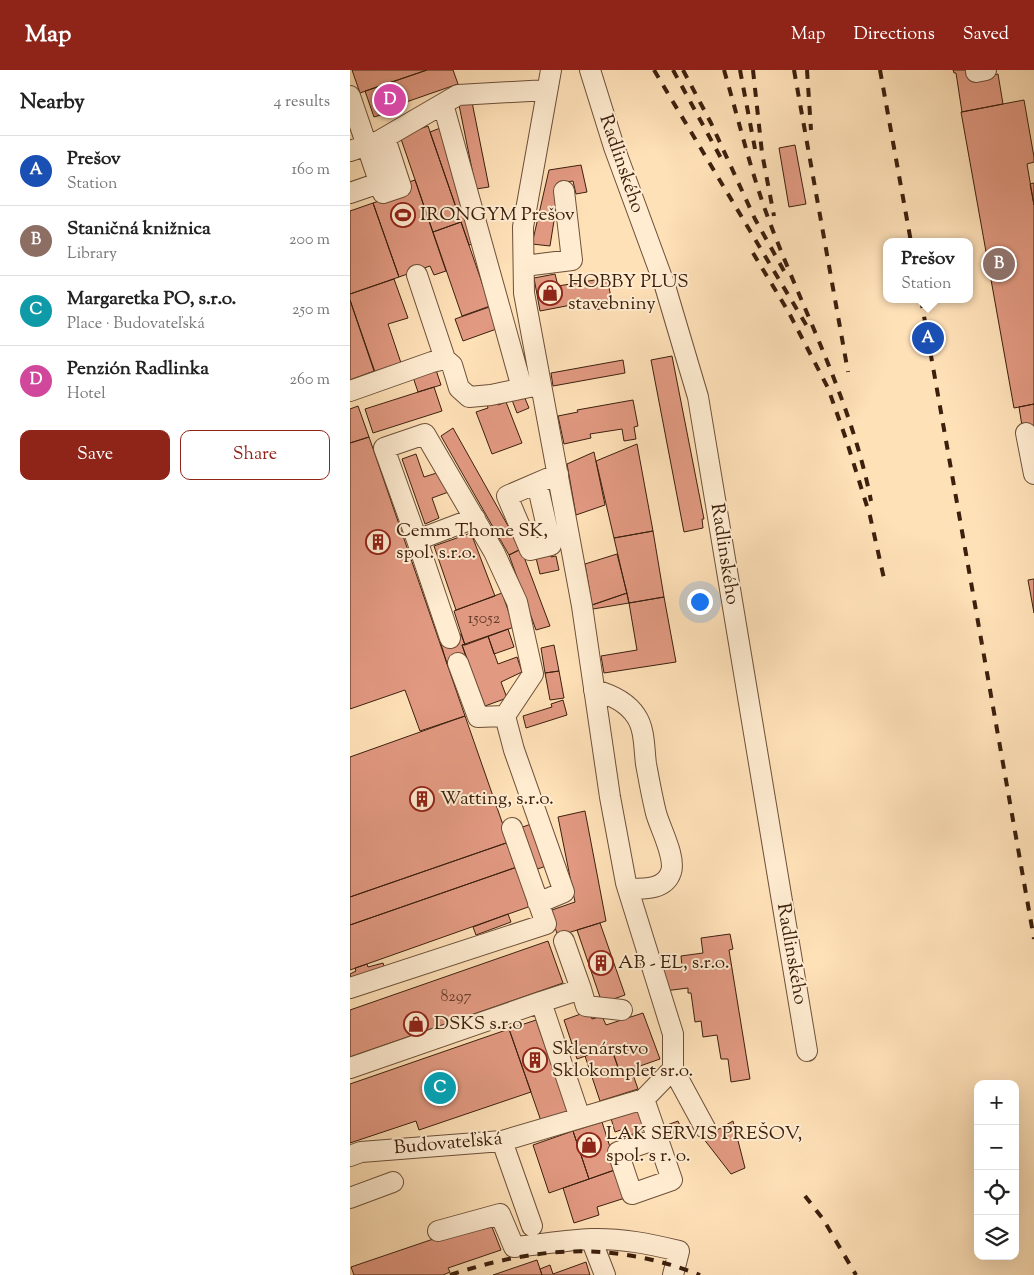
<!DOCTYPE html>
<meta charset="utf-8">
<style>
body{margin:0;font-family:"Sorts Mill Goudy",serif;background:#f6f6f6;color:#222}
.controls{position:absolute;right:15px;bottom:15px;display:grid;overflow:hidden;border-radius:10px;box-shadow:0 5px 20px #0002}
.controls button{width:45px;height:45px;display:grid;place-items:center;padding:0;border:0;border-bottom:1px solid #e0e0e0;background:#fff;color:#222;font:25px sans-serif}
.you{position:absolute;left:349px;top:531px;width:18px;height:18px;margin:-12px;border:4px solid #fff;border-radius:50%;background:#1a73e8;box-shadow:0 0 0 8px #1a73e833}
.badge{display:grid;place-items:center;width:32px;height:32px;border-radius:50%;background:#8f2418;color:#fff;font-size:16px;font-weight:700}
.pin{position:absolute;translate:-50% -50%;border:2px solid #fff;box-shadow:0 1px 5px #0006}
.popup{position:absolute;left:533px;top:168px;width:90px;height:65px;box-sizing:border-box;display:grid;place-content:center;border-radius:10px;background:#fff;filter:drop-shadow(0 1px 4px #0005);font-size:16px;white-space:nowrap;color:#767676}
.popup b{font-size:19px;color:#222}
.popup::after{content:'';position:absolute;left:50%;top:100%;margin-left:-10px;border:10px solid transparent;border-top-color:#fff}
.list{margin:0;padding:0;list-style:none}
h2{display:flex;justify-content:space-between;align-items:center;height:65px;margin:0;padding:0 20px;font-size:21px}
h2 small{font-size:16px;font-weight:400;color:#767676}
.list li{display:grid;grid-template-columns:32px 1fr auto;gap:15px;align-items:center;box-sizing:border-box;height:70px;padding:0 20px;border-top:1px solid #e0e0e0}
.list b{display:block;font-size:19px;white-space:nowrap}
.list p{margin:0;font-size:16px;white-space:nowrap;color:#767676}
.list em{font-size:16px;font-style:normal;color:#767676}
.actions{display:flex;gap:10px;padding:15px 20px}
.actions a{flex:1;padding:11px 0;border:1px solid #8f2418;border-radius:10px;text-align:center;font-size:18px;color:#8f2418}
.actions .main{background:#8f2418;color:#fff}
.icon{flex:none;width:28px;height:28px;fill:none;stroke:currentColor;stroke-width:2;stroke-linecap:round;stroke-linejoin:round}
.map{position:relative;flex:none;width:684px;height:1205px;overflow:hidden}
header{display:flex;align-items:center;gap:30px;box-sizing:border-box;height:70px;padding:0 25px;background:#8f2418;color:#fff}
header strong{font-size:24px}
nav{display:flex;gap:28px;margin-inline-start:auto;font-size:18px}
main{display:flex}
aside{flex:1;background:#fff}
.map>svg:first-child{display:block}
.building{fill:#e19981;stroke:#3c200e}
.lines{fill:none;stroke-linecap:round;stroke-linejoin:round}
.minor-casing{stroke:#6d5038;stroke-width:22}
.minor{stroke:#ffecd1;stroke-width:20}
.rail{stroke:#3c200e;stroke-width:4;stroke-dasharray:9 9;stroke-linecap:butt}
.labels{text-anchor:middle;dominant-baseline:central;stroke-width:4;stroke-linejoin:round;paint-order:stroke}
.number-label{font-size:16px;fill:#653e2b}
.street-label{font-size:19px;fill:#3c200e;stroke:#ffecd1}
.poi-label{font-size:19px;fill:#3c200e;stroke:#ffecd1;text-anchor:start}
</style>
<header>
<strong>Map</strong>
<nav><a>Map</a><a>Directions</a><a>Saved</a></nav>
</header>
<main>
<aside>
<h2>Nearby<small>4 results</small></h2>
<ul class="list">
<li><span class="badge" style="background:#1a4fb4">A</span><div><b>Prešov</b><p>Station</p></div><em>160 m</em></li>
<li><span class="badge" style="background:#8d6e63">B</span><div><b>Staničná knižnica</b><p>Library</p></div><em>200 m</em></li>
<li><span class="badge" style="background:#0f9aa8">C</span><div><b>Margaretka PO, s.r.o.</b><p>Place · Budovateľská</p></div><em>250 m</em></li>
<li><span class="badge" style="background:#d1479c">D</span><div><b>Penzión Radlinka</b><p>Hotel</p></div><em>260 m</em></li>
</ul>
<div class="actions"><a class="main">Save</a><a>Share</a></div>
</aside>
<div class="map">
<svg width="684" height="1205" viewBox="0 0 684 1205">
<rect width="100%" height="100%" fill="#ffe1b8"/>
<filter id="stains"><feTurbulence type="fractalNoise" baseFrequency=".004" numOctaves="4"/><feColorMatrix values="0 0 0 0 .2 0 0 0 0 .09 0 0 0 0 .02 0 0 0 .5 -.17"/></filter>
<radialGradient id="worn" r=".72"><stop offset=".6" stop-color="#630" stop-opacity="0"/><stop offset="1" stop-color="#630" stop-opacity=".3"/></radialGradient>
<!-- building -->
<path class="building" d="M2 0H77L10 23Z
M77 0H103L108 14 36 39 37 43 24 47 15 21Z
M603 0H620L621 9 648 4 653 34 612 42 606 3H604Z
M674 30 684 87V92L677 94 684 135V334L664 338 611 42Z
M122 32 139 117 126 119 109 35Z
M78 56 111 152 83 162 50 66Z
M93 57 130 172 119 175 80 62Z
M445 75 456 134 439 137 429 78Z
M231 95 237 122 226 124 223 111 210 113 200 176 182 174 199 100Z
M65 110 96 201 84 205 80 196 49 207 23 133 56 122 53 114Z
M684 113V135L680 114Z
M23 133 49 207 0 224V141Z
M111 152 140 236 112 246 83 162Z
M205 204 208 216 257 208 263 237 244 240 242 231 190 241 184 208Z
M44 209 58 248 38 254 51 293 25 302 0 230V224Z
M0 230 24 301 0 310Z
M145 235 152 257 113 271 105 249Z
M322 286 354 449H352L353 458 334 462 301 290Z
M273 290 275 303 203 316 201 303Z
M85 297 91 315 68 322 62 304Z
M84 317 92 341 23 363 15 339Z
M174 326 179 338 167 343 162 330Z
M283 330 288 356 284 357 286 369 274 371 272 359 240 364 241 368 214 374 208 346 228 342 227 340Z
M147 332 148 335 156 332 172 373 142 384 126 342 138 338 137 335Z
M684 334V360L673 362 669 337Z
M8 336 19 367 0 373V339Z
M103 358 171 479 159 485 91 366Z
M19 367 115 646 70 661 55 620 0 639V373Z
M287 374 303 461 264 468 246 391Z
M244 382 255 435 226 445 217 394Z
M66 384 74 407 93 401 104 420 82 428 89 448 75 454 52 389Z
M303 461 314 527 279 533 264 468Z
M121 463 145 526 106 540 84 476Z
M171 479 200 556 186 560 159 485Z
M267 484 277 523 242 535 235 494Z
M201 485V487L206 486 209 500 190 504 186 488Z
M684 509V543L678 510Z
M152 523 164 557 115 575 104 541Z
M277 523 279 533 243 539 242 535Z
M314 527 326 592 254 603 251 586 287 580 279 533Z
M158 559 164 577 144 584 138 566Z
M111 564 115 575H112L117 590 98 597 90 571Z
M138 566 148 594 167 587 172 602 151 612 157 628 135 636 112 575Z
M204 575 209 601 195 603 191 578Z
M209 601 214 628 200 630 195 603Z
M213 630 217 645 176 658 173 646 202 637 201 634Z
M115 646 159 772 0 827V687Z
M235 741 256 851 208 866 199 841 225 832 208 747Z
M184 753 199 795 182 801 167 759Z
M159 772 167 797 0 855V827Z
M167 797 181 836 0 900V855Z
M158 844 161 852 126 865 123 857Z
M250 853 275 925 252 933 227 860Z
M380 864 383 879 379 880 400 1009 381 1012 378 989H371L367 965 353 967 351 951 345 952 341 923H338V918L314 921 310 900 332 896 331 886 353 883 351 868Z
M198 871 213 913 0 987V940Z
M33 893 37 905 3 915 0 904 6 901 5 898 17 894 18 897Z
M239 941 242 949 252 946 256 955 293 943 310 989 270 1003 261 977 227 989 214 950Z
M186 950 218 1041 191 1051 159 959Z
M159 959 181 1022 69 1060 66 1051 0 1073V1014Z
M261 977 270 1003 281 999 288 1019 250 1031 235 986Z
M287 1037 295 1060 274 1067 271 1060 265 1062 260 1045Z
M328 1051 334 1065 314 1072 309 1058Z
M383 1051 395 1098 381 1104 353 1068Z
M252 1052 267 1099 239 1109 223 1061Z
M223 1061 239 1109 199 1123 183 1075Z
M265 1100 275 1128 247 1137 249 1145 224 1153 213 1118Z
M142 1157 151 1180 98 1198 100 1202 93 1205H4L1 1197 101 1163 120 1162Z
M187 1190 192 1205H143Z
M236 1192 240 1205H192L190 1199 200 1195 203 1204Z"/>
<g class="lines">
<defs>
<path id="minor" d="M201 0 173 157 174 223 232 536 260 727 276 813 323 964V999L294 1029 230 1048
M240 0 264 77 315 216 348 327 457 981
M626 0V2L636 0
M0 26 33 123 51 117 35 68
M93 34 172 318
M0 81 29 71 108 25 197 20
M0 123 29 113
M174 196 222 190 214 121
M67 205 95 289
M0 321 82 292 95 289 102 295 109 318 119 327 141 325 184 316
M676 363 684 404
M187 413 201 475 180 480 157 426 208 404
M125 448 67 470 34 378 75 364 144 482 167 532 183 604 155 646 164 680 214 822 188 833
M67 470 100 568
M108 593 128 647 155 646
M244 620C259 624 277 632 286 646 295 659 294 679 296 694 299 710 302 727 306 743 310 758 326 787 321 802 315 820 294 819 278 819
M0 918 196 854 162 758
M231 919 236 936 272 940
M191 932 231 919 214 871
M0 998 191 932 230 1048 152 1071 11 1082 0 1086
M323 999 355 1058
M294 1029 322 1110 282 1124 268 1082 307 1069
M152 1071 182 1156
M0 1128 43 1112
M88 1161 150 1144 164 1177C189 1175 215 1170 241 1169 271 1168 300 1174 329 1181L323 1205
M241 1169 255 1205"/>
</defs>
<!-- minor casing -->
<use href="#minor" class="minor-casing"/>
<!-- minor -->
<use href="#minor" class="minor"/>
<!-- rail -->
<path class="rail" d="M304 0 458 258
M323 0 372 90
M333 0 361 53 405 149 434 201
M374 0C389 51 401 103 420 153 455 245 502 333 521 431
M390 0 405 79
M403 0 412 83 424 146
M444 0 498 302
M457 0 461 60
M530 0 561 172
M403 183 438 241 478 318 496 369 520 446 535 513
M571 229 684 869
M455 1126 473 1149 506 1205
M100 1205C188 1176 263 1171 350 1205"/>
</g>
<!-- icons -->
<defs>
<symbol id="stadium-ring" viewBox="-11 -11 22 22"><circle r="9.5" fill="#ffecd1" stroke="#8f2418" stroke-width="1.5"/><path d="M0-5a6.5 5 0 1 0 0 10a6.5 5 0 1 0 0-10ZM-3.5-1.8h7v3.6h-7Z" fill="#8f2418"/></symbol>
<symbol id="shop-ring" viewBox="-11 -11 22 22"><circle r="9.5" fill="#ffecd1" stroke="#8f2418" stroke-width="1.5"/><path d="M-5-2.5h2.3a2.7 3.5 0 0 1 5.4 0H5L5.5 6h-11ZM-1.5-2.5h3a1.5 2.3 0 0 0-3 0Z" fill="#8f2418"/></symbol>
<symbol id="building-ring" viewBox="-11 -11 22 22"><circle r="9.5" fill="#ffecd1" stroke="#8f2418" stroke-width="1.5"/><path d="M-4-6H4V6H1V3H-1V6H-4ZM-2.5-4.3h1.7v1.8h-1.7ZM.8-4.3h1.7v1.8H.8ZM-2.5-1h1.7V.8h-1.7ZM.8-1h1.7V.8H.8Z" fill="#8f2418"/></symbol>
</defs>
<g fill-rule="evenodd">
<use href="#stadium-ring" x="39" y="131" width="28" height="28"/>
<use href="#shop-ring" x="186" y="209" width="28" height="28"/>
<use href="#building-ring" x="14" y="458" width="28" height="28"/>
<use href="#building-ring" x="58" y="715" width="28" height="28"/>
<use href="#building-ring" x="237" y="879" width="28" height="28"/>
<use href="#shop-ring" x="52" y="940" width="28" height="28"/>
<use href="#building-ring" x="171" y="976" width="28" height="28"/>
<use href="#shop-ring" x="225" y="1061" width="28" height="28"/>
</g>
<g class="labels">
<!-- number labels -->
<g class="number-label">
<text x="134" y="549">15052</text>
<text x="106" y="927">8297</text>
</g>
<!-- street labels -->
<g class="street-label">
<text transform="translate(271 94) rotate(71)">Radlinského</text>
<text transform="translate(374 484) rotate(81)">Radlinského</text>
<text transform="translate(441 884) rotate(80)">Radlinského</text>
<text transform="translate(98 1074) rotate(-5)">Budovateľská</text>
</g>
<!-- poi labels -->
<g class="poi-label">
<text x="70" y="145">IRONGYM Prešov</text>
<text x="218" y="212">HOBBY PLUS<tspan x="218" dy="22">stavebniny</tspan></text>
<text x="46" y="461">Cemm Thome SK,<tspan x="46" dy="22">spol. s.r.o.</tspan></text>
<text x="90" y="729">Watting, s.r.o.</text>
<text x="268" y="893">AB - EL, s.r.o.</text>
<text x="84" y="954">DSKS s.r.o</text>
<text x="202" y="979">Sklenárstvo<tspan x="202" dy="22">Sklokomplet sr.o.</tspan></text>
<text x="256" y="1064">LAK SERVIS PREŠOV,<tspan x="256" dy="22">spol. s r. o.</tspan></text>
</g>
</g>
<rect width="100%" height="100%" filter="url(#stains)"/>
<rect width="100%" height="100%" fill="url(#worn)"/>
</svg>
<div class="controls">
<button>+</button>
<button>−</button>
<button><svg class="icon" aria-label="locate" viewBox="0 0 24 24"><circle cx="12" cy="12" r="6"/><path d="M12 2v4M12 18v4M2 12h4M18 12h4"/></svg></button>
<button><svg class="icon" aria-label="layers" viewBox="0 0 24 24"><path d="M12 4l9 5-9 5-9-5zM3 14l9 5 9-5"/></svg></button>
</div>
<div class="you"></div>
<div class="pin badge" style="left:578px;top:268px;background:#1a4fb4">A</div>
<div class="popup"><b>Prešov</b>Station</div>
<div class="pin badge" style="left:649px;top:194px;background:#8d6e63">B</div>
<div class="pin badge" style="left:90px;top:1018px;background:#0f9aa8">C</div>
<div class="pin badge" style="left:40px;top:30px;background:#d1479c">D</div>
</div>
</main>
